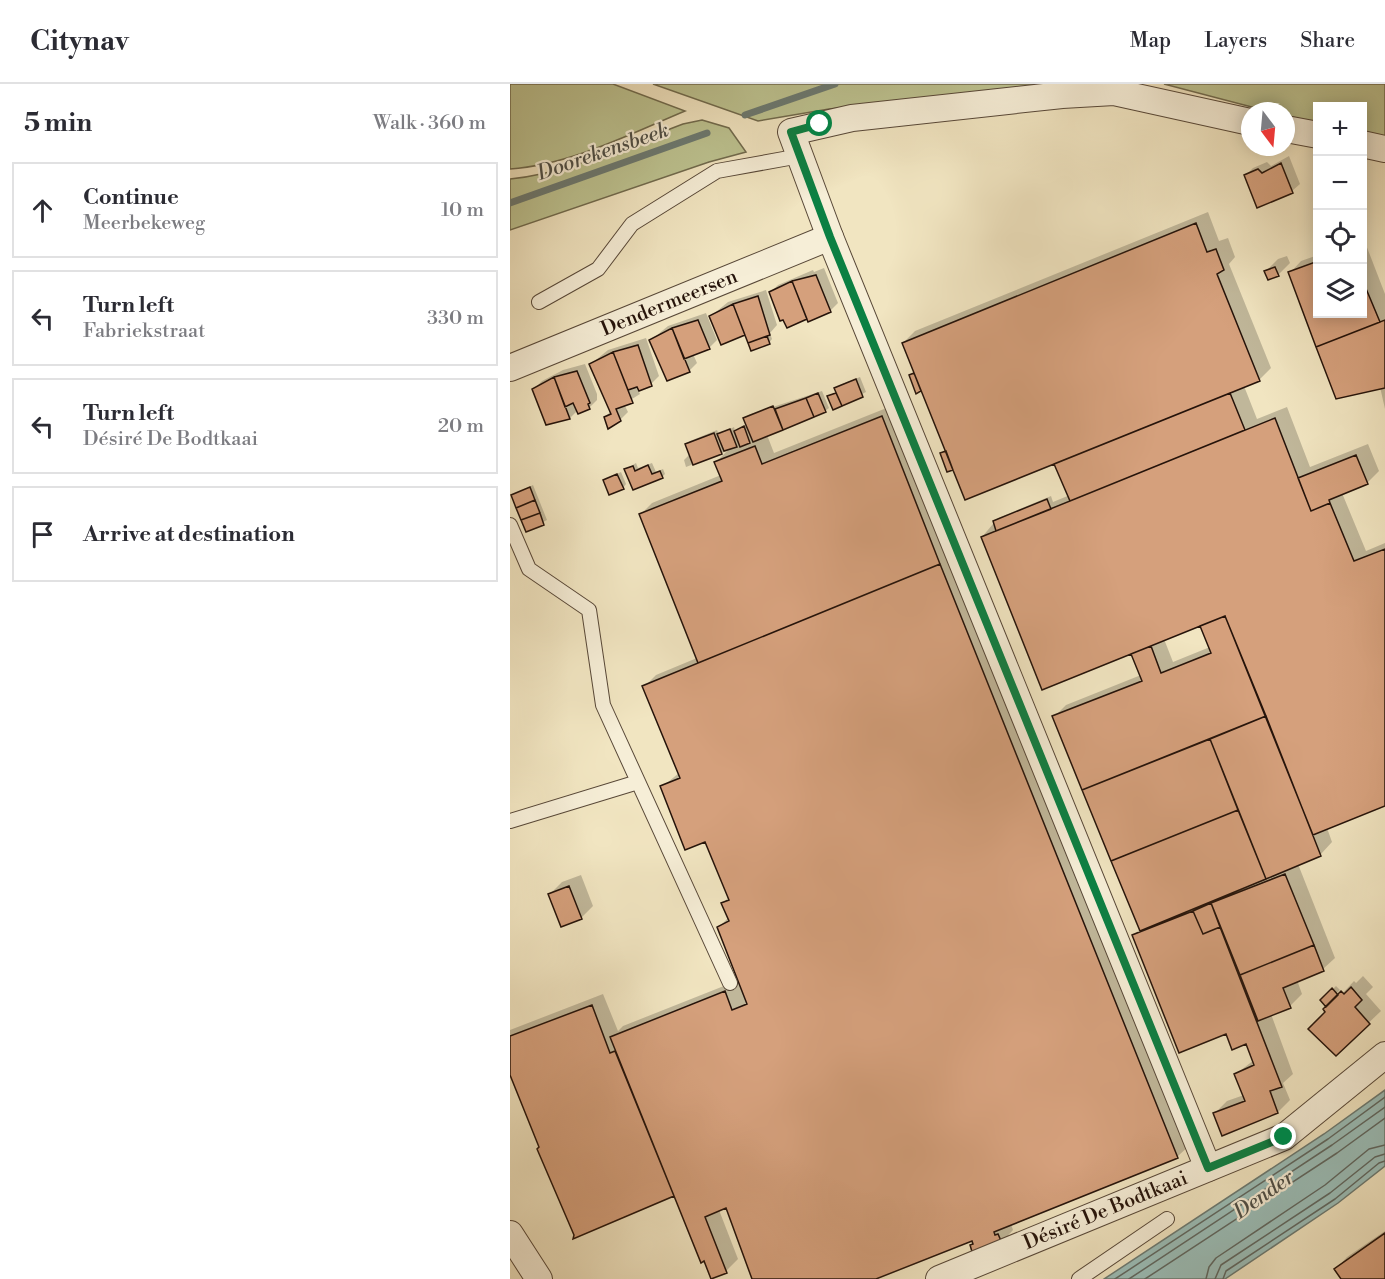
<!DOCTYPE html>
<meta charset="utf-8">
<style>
body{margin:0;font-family:"Libre Bodoni",serif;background:#f7f7f7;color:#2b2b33}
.controls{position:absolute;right:18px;top:18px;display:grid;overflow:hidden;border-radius:0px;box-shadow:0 3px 15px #0003}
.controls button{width:54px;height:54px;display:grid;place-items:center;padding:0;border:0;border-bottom:2px solid #e1e1e2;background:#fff;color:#2b2b33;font:30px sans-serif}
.compass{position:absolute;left:731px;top:18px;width:54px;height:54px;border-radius:50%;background:#fff;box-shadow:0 3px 15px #0003;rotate:164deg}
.stop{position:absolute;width:18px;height:18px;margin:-14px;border:4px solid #0b8043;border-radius:50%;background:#fff}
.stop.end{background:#0b8043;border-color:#fff;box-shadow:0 2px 6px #0008}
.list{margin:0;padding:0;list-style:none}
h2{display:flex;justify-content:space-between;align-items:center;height:78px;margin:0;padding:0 24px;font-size:26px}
h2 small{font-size:20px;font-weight:400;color:#7c7c81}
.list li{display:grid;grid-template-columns:39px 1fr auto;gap:18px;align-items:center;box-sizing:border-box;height:96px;margin:0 12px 12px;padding:0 12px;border:2px solid #e1e1e2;border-radius:0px}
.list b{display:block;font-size:22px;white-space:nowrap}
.list p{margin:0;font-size:20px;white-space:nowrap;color:#7c7c81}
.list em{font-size:20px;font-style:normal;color:#7c7c81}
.icon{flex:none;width:33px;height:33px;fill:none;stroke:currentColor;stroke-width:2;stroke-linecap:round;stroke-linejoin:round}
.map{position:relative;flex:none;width:875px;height:1195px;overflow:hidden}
header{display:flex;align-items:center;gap:36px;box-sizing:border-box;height:84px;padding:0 30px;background:#fff;border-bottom:2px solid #e1e1e2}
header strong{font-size:28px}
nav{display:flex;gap:33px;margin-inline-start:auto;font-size:21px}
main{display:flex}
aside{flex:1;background:#fff}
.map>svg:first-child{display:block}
.green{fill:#bdc391;stroke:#716b4e;stroke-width:1.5}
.water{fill:#9bbeb8;stroke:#6c7a72;stroke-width:1.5}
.shadow{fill:#0003;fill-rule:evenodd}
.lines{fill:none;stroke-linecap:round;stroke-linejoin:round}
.shore{stroke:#606861;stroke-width:1.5}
.stream{stroke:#6c7a72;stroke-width:7}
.building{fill:#d5a07c;stroke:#25130a;stroke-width:1.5}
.service-casing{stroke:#584838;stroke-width:16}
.minor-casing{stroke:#584838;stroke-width:28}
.service{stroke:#f6eed7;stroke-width:14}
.minor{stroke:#f6eed7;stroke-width:26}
.route{stroke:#0b8043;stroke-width:8}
.labels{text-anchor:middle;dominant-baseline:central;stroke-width:4.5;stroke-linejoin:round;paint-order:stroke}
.street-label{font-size:20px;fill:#25130a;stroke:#f6eed7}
.water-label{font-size:21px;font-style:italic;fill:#4e4f47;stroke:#f6eed7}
</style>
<header>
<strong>Citynav</strong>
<nav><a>Map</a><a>Layers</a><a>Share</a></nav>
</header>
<main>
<aside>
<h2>5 min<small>Walk · 360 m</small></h2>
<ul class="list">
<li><svg class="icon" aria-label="ahead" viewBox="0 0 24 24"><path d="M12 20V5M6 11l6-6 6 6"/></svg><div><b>Continue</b><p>Meerbekeweg</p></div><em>10 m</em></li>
<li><svg class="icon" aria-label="left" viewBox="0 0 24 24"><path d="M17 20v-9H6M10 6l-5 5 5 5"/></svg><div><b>Turn left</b><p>Fabriekstraat</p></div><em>330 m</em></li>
<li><svg class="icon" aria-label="left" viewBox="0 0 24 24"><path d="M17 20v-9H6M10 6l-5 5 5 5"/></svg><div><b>Turn left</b><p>Désiré De Bodtkaai</p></div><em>20 m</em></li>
<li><svg class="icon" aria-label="arrive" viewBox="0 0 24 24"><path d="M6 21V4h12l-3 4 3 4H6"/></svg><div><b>Arrive at destination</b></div></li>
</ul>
</aside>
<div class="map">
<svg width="875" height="1195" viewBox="0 0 875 1195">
<rect width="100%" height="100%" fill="#f1e5c1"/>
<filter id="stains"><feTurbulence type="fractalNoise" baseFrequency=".00333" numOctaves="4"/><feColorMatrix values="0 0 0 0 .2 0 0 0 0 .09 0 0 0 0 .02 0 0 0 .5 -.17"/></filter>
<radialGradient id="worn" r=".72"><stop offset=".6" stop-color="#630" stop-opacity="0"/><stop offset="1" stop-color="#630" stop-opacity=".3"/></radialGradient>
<!-- green -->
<path class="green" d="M0 0H103L175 27C120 50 60 81 0 85Z
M143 0H556L319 25 248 37Z
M654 0H875V53L853 49 852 22H808L807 40 776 32V27H757Z
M192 36 219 44 236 68 199 78 0 146V95C60 89 117 61 173 40Z"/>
<!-- water -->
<path class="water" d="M875 1006V1082L828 1119 715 1195H594L814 1050Z"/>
<!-- shadow -->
<path class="shadow" d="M779 72 790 100 782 107 748 122 735 92 743 84 757 78 761 82Z
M698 128 709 157 718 154 725 173 719 180 761 284 750 295 734 302 747 335 777 323 800 383 858 360 869 387 857 399 832 409 856 467 875 459V721L817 744 822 758 811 770 788 780 825 874 813 885 787 896 792 910 780 922 761 930 783 990 773 999 780 1016 768 1028 713 1050 705 1029 717 1017 734 1011 726 990 744 976 737 958 717 948 624 851 630 845 544 633 556 621 631 591 622 568 472 453 488 434 541 412 543 418 560 411 545 378 444 383 432 369 436 365 412 305 407 308 400 291 405 287 393 259 405 247ZM691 540 700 563 663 578 654 555Z
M853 153 875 210V325L870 303 827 313 780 189 791 177 808 171V230H852Z
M777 172 780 179 768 191 756 187 768 175Z
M314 184 328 219 320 227 260 209 268 201 303 186 304 188Z
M256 206 267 241 260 249 262 255 259 259 201 232 218 218Z
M196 229 207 256 199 264 183 270 187 279 179 287 141 256 158 242Z
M136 254 149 292 141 300 128 306 130 310 114 320 118 328 110 336 95 333 101 327 81 280 98 266Z
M75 280 87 310V316L79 324 68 326 60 334 24 305 32 297 53 286Z
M350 293 356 308 324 324 319 313 327 307 330 301Z
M312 307 319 324 315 327 257 351 264 369 384 321 680 1061 668 1072 501 1140 503 1146 492 1158 461 1161 464 1159 462 1155 362 1195H244L217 1122 209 1126 228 1175 216 1187 165 1110 65 1152 0 987V946L93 910 108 947 113 942 229 896 209 843 219 833 213 819 219 813 196 756 152 703 169 689 134 603 146 591 187 574 130 431 142 419 211 391 206 378 217 367 176 383 174 376 180 370 176 360 180 357 207 346 209 351 224 343 225 347 237 340 235 335 238 331Z
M126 379 128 384 142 379 146 388 153 385 155 390 152 393 116 385Z
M111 388 116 400 113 404 94 396Z
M23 401 37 436 17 446 3 411Z
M71 791 83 822 71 834 40 810 52 798Z
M853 892 863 903 856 910 871 927 826 970 800 944 844 897 846 899Z
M826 902 830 906 816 920 812 916Z
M875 1147V1195H833L826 1185 837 1173Z"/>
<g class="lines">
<!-- shore -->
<path class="shore" d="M605 1195 818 1055 875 1013
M619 1195 822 1061 875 1023
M635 1195 827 1069 875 1034
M696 1195 699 1183 706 1174 815 1101 859 1065 875 1061
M705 1195 711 1181 820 1109 865 1073 875 1070
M713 1195 716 1187 825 1115 869 1079 875 1077"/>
<!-- stream -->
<path class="stream" d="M235 31 325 0
M0 119 197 49"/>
</g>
<!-- building -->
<path class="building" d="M771 79 783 109 747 124 734 91 748 85 752 89Z
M686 139 697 168 706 165 714 186 707 190 750 297 455 416 392 259Z
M808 177V230H852V195L870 238 806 263 778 188Z
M765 183 769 192 758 196 754 187Z
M306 191 321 228 298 238 282 197Z
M282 197 297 235 277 244 273 236 270 237 259 208Z
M248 212 260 251 238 259 223 220Z
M223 220 235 251 211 261 199 232Z
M188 236 200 265 174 275 162 244Z
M875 236V304L826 315 806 263Z
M162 244 180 288 157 297 139 256Z
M257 252 260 260 241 267 238 259Z
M128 261 142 302 129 307 127 303 118 306 103 268Z
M103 268 123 319 106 325 111 337 98 345 94 333 101 330 79 280Z
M67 287 80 319 78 320 80 325 68 330 63 319 55 323 44 293Z
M404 289 411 307 406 310 399 291Z
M44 293 60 335 36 341 22 305Z
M346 295 353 313 332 322 324 304Z
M308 309 316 328 304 333 296 314Z
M326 309 332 322 323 326 317 312Z
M720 309 735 346 560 417 544 380Z
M296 314 304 333 273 346 265 325Z
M263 322 273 346 243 358 233 334Z
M372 332 430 480 188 579 129 430 212 397 204 378 245 362 252 380Z
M765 334 801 427 820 419 844 477 875 465V722L803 751 715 532 532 606 471 453Z
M234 342 240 359 230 363 224 347Z
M220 345 227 363 214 367 207 350Z
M204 349 212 370 183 381 175 360Z
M436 367 443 386 437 388 430 369Z
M846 371 858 400 819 416 820 419 801 427 788 394Z
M138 381 142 390 150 387 153 394 123 406 114 385 123 382 125 387Z
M107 390 114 405 99 411 93 396Z
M20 403 25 416 6 424 1 411Z
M537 415 541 425 486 447 483 437Z
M25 416 30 429 11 436 6 424Z
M30 429 34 441 16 448 11 436Z
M430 480 668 1074 484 1148 485 1151 488 1150 492 1159 463 1171 460 1161 463 1160 462 1157 366 1195H242L216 1124 195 1133 217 1189 201 1195 194 1177 191 1179 100 953 215 907 222 926 237 920 207 843 219 837 211 819 219 816 195 758 175 766 150 702 170 694 132 602Z
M715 532 756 632 572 706 542 632 632 597 621 570 641 562 651 589 701 569 690 542Z
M756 632 811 772 756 795 700 655Z
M700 655 728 726 601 777 572 706Z
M728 726 756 795 630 847 601 777Z
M775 790 804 861 730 891 701 819Z
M59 802 72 835 51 843 38 810Z
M701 819 710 843 693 850 683 827Z
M683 827 693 850 710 843 772 1003 760 1007 768 1029 712 1052 703 1029 735 1017 724 990 744 981 736 960 722 966 716 950 669 969 622 851Z
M804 861 814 887 773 904 781 924 748 937 730 891Z
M841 903 852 916 845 923 860 940 826 972 798 945 815 928 813 925 831 907 834 910Z
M822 904 828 911 816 923 810 916Z
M82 921 100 969 105 967 164 1112 63 1155 64 1151 27 1065 29 1063 0 991V952Z
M875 1149V1195H831L824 1185Z"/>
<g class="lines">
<defs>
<path id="service" d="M29 218 88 185 122 140 207 87 290 72
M0 441 19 485 79 526 93 621 220 899
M0 737 128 698
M569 1195 657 1135"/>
<g id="minor">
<path d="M776 45 808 51"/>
<path d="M852 60 875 65"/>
<path id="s1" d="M0 284 320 153"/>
<path d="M698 1084 320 153 281 48 342 34 552 11 604 8 740 38"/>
<path d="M0 1150 29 1195"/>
<path id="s2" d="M429 1195 774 1053 875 971"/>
</g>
</defs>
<!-- service casing -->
<use href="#service" class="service-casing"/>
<!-- minor casing -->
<use href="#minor" class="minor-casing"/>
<!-- service -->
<use href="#service" class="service"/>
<!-- minor -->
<use href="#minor" class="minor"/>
</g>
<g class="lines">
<!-- route -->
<path class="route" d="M310 40 281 48 320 153 698 1084 774 1053"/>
</g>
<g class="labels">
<!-- street labels -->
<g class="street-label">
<text stroke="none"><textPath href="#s1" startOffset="172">Dendermeersen</textPath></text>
<text stroke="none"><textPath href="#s2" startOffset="180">Désiré De Bodtkaai</textPath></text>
</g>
<!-- water labels -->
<g class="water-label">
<text transform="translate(93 68) rotate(-19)">Doorekensbeek</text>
<text transform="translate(754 1111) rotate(-35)">Dender</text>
</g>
</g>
<rect width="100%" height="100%" filter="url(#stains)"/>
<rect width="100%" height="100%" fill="url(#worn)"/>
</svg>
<div class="controls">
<button>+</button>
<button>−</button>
<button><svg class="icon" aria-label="locate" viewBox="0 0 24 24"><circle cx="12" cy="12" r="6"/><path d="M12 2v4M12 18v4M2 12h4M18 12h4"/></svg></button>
<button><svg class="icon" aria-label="layers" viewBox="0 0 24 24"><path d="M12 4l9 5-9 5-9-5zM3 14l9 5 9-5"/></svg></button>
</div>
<svg class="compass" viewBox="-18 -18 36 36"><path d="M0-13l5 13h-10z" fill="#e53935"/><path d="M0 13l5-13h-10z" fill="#7c7c81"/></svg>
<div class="stop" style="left:310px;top:40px"></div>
<div class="stop end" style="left:774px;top:1053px"></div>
</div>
</main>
